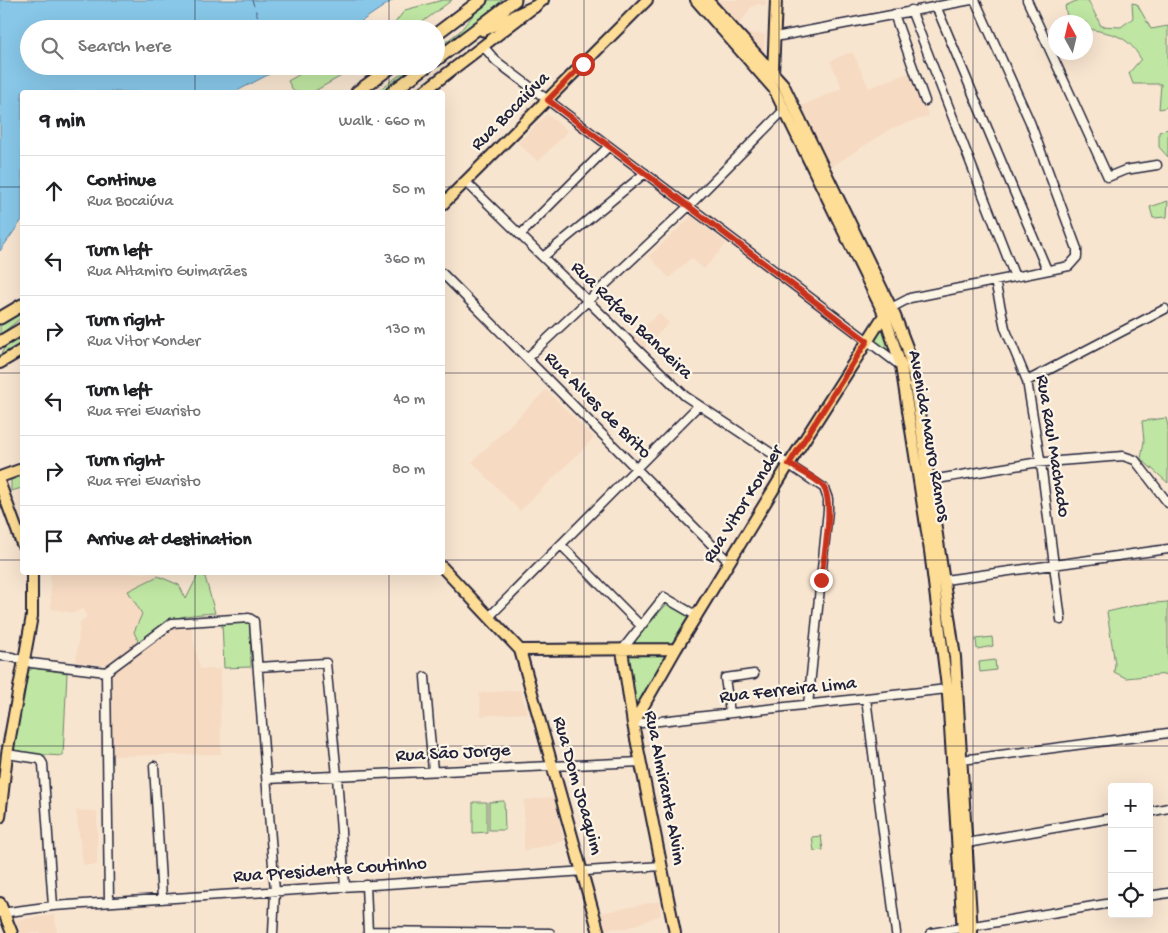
<!DOCTYPE html>
<meta charset="utf-8">
<style>
body{margin:0;font-family:"Gochi Hand",sans-serif;background:#f2f2f2;color:#202124}
.controls{position:absolute;right:15px;bottom:15px;display:grid;overflow:hidden;border-radius:5px;box-shadow:0 5px 20px #0002}
.controls button{width:45px;height:45px;display:grid;place-items:center;padding:0;border:0;border-bottom:1px solid #e0e0e0;background:#fff;color:#202124;font:25px sans-serif}
.compass{position:absolute;left:1048px;top:15px;width:45px;height:45px;border-radius:50%;background:#fff;box-shadow:0 5px 20px #0002;rotate:352deg}
.stop{position:absolute;width:15px;height:15px;margin:-11px;border:4px solid #c8321e;border-radius:50%;background:#fff}
.stop.end{background:#c8321e;border-color:#fff;box-shadow:0 1px 5px #0008}
.list{margin:0;padding:0;list-style:none}
h2{display:flex;justify-content:space-between;align-items:center;height:65px;margin:0;padding:0 20px;font-size:21px}
h2 small{font-size:16px;font-weight:400;color:#757577}
.list li{display:grid;grid-template-columns:32px 1fr auto;gap:15px;align-items:center;box-sizing:border-box;height:70px;padding:0 20px;border-top:1px solid #e0e0e0}
.list b{display:block;font-size:19px;white-space:nowrap}
.list p{margin:0;font-size:16px;white-space:nowrap;color:#757577}
.list em{font-size:16px;font-style:normal;color:#757577}
.icon{flex:none;width:28px;height:28px;fill:none;stroke:currentColor;stroke-width:2;stroke-linecap:round;stroke-linejoin:round}
.map{position:relative;flex:none;width:1168px;height:933px;overflow:hidden}
.search{position:absolute;background:#fff;box-shadow:0 5px 20px #0002;left:20px;top:20px;width:425px;height:55px;display:flex;align-items:center;gap:12px;box-sizing:border-box;padding:0 18px;border-radius:28px;color:#757577;font-size:19px}
.panel{position:absolute;background:#fff;box-shadow:0 5px 20px #0002;left:20px;top:90px;width:425px;height:485px;border-radius:5px}
.map>svg:first-child{display:block}
.built{fill:#f6dac2}
.green{fill:#bfe6a2;stroke:#70846e}
.water{fill:#88c7e8;stroke:#5f85a3}
.lines{fill:none;stroke-linecap:round;stroke-linejoin:round}
.ferry{stroke:#41546f;stroke-width:1;stroke-dasharray:6 5;stroke-linecap:butt}
.minor-casing{stroke:#22223b;stroke-width:11}
.major-casing{stroke:#22223b;stroke-width:14}
.highway-casing{stroke:#22223b;stroke-width:15}
.minor{stroke:#fcf5e5;stroke-width:8}
.major{stroke:#fedd96;stroke-width:10}
.highway{stroke:#fedd96;stroke-width:11}
.route{stroke:#c8321e;stroke-width:6}
.grid{fill:none;stroke:#22223b;stroke-width:1;stroke-opacity:0.55}
.labels{text-anchor:middle;dominant-baseline:central;stroke-width:4.5;stroke-linejoin:round;paint-order:stroke}
.street-label{font-size:19px;fill:#22223b;stroke:#fcf5e5}
</style>
<div class="map">
<svg width="1168" height="933" viewBox="0 0 1168 933">
<rect width="100%" height="100%" fill="#f8e5d0"/>
<filter id="ink" filterUnits="userSpaceOnUse"><feTurbulence type="fractalNoise" baseFrequency=".02" numOctaves="2"/><feDisplacementMap in="SourceGraphic" scale="10" xChannelSelector="R" yChannelSelector="G"/><feConvolveMatrix kernelMatrix="1 2 1 2 8 2 1 2 1" color-interpolation-filters="sRGB"/></filter>
<g filter="url(#ink)">
<!-- built -->
<path class="built" d="M713 0H766V6L759 4 751 7 738 27Z
M744 33 765 34 764 52 761 53Z
M848 53H853L869 88 911 72 929 116 892 128 831 167 799 107 842 88 830 61Z
M547 114 568 131 538 162 518 143Z
M692 216 726 244 704 269 691 258 669 278 649 256Z
M659 313 669 323 644 348 633 337Z
M546 390 594 438 520 511 472 462Z
M50 573H156L158 576 129 591 142 614 134 632 139 643 109 665 76 662 80 622 87 617 83 609 74 613 51 609Z
M190 623 200 669H220L221 754 110 756 111 670 172 625Z
M520 690 528 713 481 716 479 693Z
M554 797 564 841 524 851V800Z
M76 810 97 811V865H83Z
M659 901 661 915 627 928 605 929 601 913Z
M55 915 57 933H21L16 920Z"/>
<!-- green -->
<path class="green" d="M443 0H452L413 29H390L405 10Z
M489 0H504L436 53V49L460 31 478 9Z
M1078 0H1088L1101 26 1121 27 1133 18 1132 3 1137 4 1151 29 1168 26V107L1159 109 1161 84H1133L1129 73 1141 59C1126 33 1113 35 1086 28V22H1076L1067 17 1065 6Z
M314 66H359L313 92H294L288 81Z
M412 66H418L382 92H376Z
M1168 129V157L1159 147V132Z
M1168 201 1167 217 1153 218 1150 207Z
M22 310V317L0 335V323Z
M882 329 891 354 874 342Z
M22 335V345L0 358C2 346 13 340 22 335Z
M1166 418 1168 426V483L1141 459 1144 441 1142 421Z
M22 473V488L11 491V478Z
M199 573H204L215 613C173 616 172 617 139 643L134 632 142 614 128 591 158 576 179 585 186 599Z
M1168 602V674L1126 678 1114 672 1115 664 1107 612 1141 604Z
M667 604 689 617 636 711 625 650Z
M250 621 251 667 224 668 222 623Z
M992 637 993 646 977 649 976 639Z
M995 660 996 670 980 672 979 662Z
M33 668 67 673 63 756 15 753 11 749 24 674Z
M504 801 505 830H489V802Z
M473 802H487V832L473 833Z
M821 836 823 850 814 851 812 837Z"/>
<!-- water -->
<path class="water" d="M0 0H393L350 29H29V66H285L235 92H22V220L0 251Z"/>
<g class="lines">
<!-- ferry -->
<path class="ferry" d="M252 0 262 29
M274 66 276 72"/>
<defs>
<path id="minor" d="M1027 0 1108 177 1125 170 1157 165
M936 6 1047 270
M911 10 1015 277
M894 14 925 101
M775 37 971 0
M483 46 496 61 901 366
M466 182 685 396 824 488 828 499V510L808 705
M520 235 609 146
M543 257 645 173
M442 273 729 562
M995 281 1005 328 1027 381 1042 471 1061 620
M891 308 910 298 1069 266 1077 257V249L1030 122 975 0
M527 358 689 206 784 110
M1027 381 1165 309
M931 480 1033 463 1123 456 1135 460 1168 503
M561 545 641 626
M945 580 1168 549
M489 617 698 406
M622 650 664 597 697 616
M0 656 12 657 31 663 106 672
M258 667 326 663 337 776 345 887
M106 672 172 623 249 618 254 621 275 891 273 933
M106 672 109 902
M425 677 433 771
M866 698 896 933
M730 713 725 678 754 674
M633 724 947 689
M7 754 40 759 43 764 53 906
M962 760 1168 733
M154 766 162 899
M267 779 641 762
M1149 812 1168 808
M967 843 1112 818
M366 885 368 933
M1149 896 1168 893
M1 913 53 906 662 866
M368 931 550 933
M931 933 1112 903"/>
<path id="major" d="M696 0 774 89 884 314 901 366 930 551 948 695 963 933
M707 0 783 84 895 316 907 347 914 379 955 657 972 933
M773 74 776 0
M423 92 543 0
M442 205 647 0
M0 363 22 350
M0 477 22 469
M0 484 22 544
M442 567 520 650 599 933
M520 650 676 649
M622 650 633 724 675 933
M633 724 676 649 789 464 886 312
M0 817 7 754 32 616V572
M0 903 12 933"/>
<path id="highway" d="M483 30 534 7
M436 34 481 0
M436 60 515 0
M357 92 393 66
M392 92 427 66
M0 318 22 305
M0 342 22 329"/>
</defs>
<!-- minor casing -->
<use href="#minor" class="minor-casing"/>
<!-- major casing -->
<use href="#major" class="major-casing"/>
<!-- highway casing -->
<use href="#highway" class="highway-casing"/>
<!-- minor -->
<use href="#minor" class="minor"/>
<!-- major -->
<use href="#major" class="major"/>
<!-- highway -->
<use href="#highway" class="highway"/>
</g>
</g>
<g class="lines" filter="url(#ink)">
<!-- route -->
<path class="route" d="M583 64 548 100 867 341 789 464C799 470 814 477 822 485 836 500 823 560 821 580"/>
</g>
<!-- grid -->
<path class="grid" d="M195 0V29M389 0V29M584 0V933M779 0V933M973 0V933M195 66V92M389 66V92M0 187H22M442 187H1168M0 373H22M442 373H1168M0 560H22M442 560H1168M195 572V933M389 572V933M0 746H1168"/>
<g class="labels">
<!-- street labels -->
<g class="street-label">
<text transform="translate(511 112) rotate(-45)">Rua Bocaiúva</text>
<text transform="translate(631 321) rotate(44)">Rua Rafael Bandeira</text>
<text transform="translate(597 406) rotate(45)">Rua Alves de Brito</text>
<text transform="translate(928 436) rotate(80)">Avenida Mauro Ramos</text>
<text transform="translate(1052 446) rotate(81)">Rua Raul Machado</text>
<text transform="translate(744 505) rotate(-58)">Rua Vitor Konder</text>
<text transform="translate(788 691) rotate(-6)">Rua Ferreira Lima</text>
<text transform="translate(453 754) rotate(-3)">Rua São Jorge</text>
<text transform="translate(577 786) rotate(74)">Rua Dom Joaquim</text>
<text transform="translate(664 788) rotate(79)">Rua Almirante Alvim</text>
<text transform="translate(330 871) rotate(-4)">Rua Presidente Coutinho</text>
</g>
</g>
</svg>
<div class="controls">
<button>+</button>
<button>−</button>
<button><svg class="icon" aria-label="locate" viewBox="0 0 24 24"><circle cx="12" cy="12" r="6"/><path d="M12 2v4M12 18v4M2 12h4M18 12h4"/></svg></button>
</div>
<svg class="compass" viewBox="-18 -18 36 36"><path d="M0-13l5 13h-10z" fill="#e53935"/><path d="M0 13l5-13h-10z" fill="#757577"/></svg>
<div class="stop" style="left:583px;top:64px"></div>
<div class="stop end" style="left:821px;top:580px"></div>
<div class="search"><svg class="icon" aria-label="search" viewBox="0 0 24 24"><circle cx="10" cy="10" r="6"/><path d="M15 15l6 6"/></svg>Search here</div>
<section class="panel">
<h2>9 min<small>Walk · 660 m</small></h2>
<ul class="list">
<li><svg class="icon" aria-label="ahead" viewBox="0 0 24 24"><path d="M12 20V5M6 11l6-6 6 6"/></svg><div><b>Continue</b><p>Rua Bocaiúva</p></div><em>50 m</em></li>
<li><svg class="icon" aria-label="left" viewBox="0 0 24 24"><path d="M17 20v-9H6M10 6l-5 5 5 5"/></svg><div><b>Turn left</b><p>Rua Altamiro Guimarães</p></div><em>360 m</em></li>
<li><svg class="icon" aria-label="right" viewBox="0 0 24 24"><path d="M7 20v-9h11M14 6l5 5-5 5"/></svg><div><b>Turn right</b><p>Rua Vitor Konder</p></div><em>130 m</em></li>
<li><svg class="icon" aria-label="left" viewBox="0 0 24 24"><path d="M17 20v-9H6M10 6l-5 5 5 5"/></svg><div><b>Turn left</b><p>Rua Frei Evaristo</p></div><em>40 m</em></li>
<li><svg class="icon" aria-label="right" viewBox="0 0 24 24"><path d="M7 20v-9h11M14 6l5 5-5 5"/></svg><div><b>Turn right</b><p>Rua Frei Evaristo</p></div><em>80 m</em></li>
<li><svg class="icon" aria-label="arrive" viewBox="0 0 24 24"><path d="M6 21V4h12l-3 4 3 4H6"/></svg><div><b>Arrive at destination</b></div></li>
</ul>
</section>
</div>
